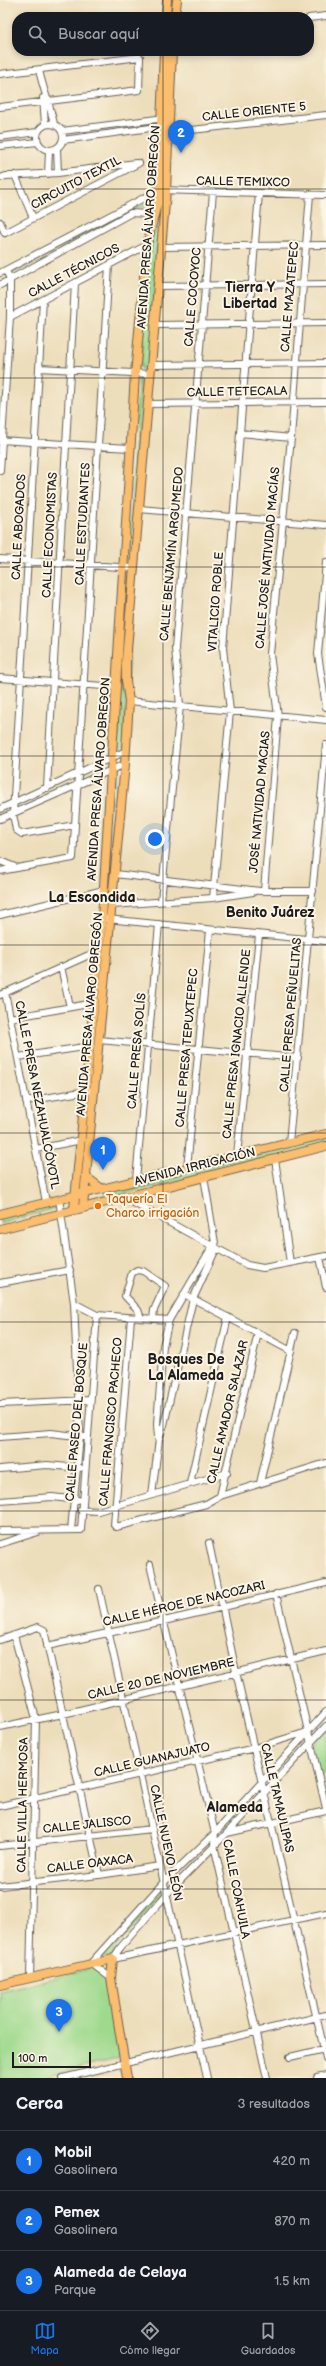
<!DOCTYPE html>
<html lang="es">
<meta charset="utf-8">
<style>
body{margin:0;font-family:"Balsamiq Sans",sans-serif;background:#20242c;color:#f1f3f6}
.scale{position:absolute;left:12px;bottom:10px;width:79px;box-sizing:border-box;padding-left:4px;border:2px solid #1c1c1c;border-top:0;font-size:11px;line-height:14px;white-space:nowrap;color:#1c1c1c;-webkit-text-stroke:3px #fcf5e5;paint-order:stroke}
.you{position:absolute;left:155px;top:839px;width:14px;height:14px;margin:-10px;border:3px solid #fff;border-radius:50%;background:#1a73e8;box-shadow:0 0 0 6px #1a73e833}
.badge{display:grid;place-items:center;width:26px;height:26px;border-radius:50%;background:#1a73e8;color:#fff;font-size:13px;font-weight:700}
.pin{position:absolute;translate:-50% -33px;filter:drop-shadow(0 1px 2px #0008)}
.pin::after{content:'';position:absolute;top:21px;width:14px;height:12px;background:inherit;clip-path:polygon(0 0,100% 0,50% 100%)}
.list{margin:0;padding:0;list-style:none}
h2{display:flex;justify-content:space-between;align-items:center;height:52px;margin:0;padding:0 16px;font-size:17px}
h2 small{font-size:13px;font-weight:400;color:#9ea1a6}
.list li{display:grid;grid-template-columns:26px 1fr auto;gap:12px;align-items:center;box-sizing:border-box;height:60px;padding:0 16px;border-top:1px solid #363941}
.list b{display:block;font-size:15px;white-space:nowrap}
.list p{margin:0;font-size:13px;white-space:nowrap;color:#9ea1a6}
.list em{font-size:13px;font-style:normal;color:#9ea1a6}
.icon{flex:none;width:22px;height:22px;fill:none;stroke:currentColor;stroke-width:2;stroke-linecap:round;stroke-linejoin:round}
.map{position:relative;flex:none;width:326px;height:2078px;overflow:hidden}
.search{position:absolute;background:#171b24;box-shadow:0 2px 6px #0003;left:12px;right:12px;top:12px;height:44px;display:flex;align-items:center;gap:10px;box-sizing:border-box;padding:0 14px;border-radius:16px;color:#9ea1a6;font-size:15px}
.sheet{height:232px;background:#171b24}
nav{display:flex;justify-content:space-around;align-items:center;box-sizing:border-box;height:56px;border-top:1px solid #363941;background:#171b24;font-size:11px;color:#9ea1a6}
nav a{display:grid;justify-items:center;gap:2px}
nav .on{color:#1a73e8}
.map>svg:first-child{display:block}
.green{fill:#9ed98c;stroke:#5d7a54}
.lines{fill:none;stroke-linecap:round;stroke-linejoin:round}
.minor-casing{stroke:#656054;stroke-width:8}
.major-casing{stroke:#656054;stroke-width:10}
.minor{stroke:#fff;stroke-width:6}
.major{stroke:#fbbd6e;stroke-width:8}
.grid{fill:none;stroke:#1c1c1c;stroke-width:1;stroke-opacity:0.55}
.food-dot{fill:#e8710a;stroke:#fcf5e5;stroke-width:1.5}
.labels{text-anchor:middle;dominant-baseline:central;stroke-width:4;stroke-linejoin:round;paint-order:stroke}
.street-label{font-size:12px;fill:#1c1c1c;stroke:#fcf5e5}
.food-label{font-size:12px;fill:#c56008;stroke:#fcf5e5;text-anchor:start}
.quarter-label{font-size:14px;font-weight:bold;fill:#1c1c1c;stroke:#fcf5e5}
</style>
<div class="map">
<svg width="326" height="2078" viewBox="0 0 326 2078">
<rect width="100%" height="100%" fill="#fcf5e5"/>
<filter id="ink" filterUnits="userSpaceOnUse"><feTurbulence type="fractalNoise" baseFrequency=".025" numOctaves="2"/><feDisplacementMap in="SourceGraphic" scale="8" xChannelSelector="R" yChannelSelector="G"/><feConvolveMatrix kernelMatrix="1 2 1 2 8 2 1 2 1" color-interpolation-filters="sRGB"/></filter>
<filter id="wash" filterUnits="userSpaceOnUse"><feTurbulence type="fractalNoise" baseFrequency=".012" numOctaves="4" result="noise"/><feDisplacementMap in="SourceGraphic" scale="16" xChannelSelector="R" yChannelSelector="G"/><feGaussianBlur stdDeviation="0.9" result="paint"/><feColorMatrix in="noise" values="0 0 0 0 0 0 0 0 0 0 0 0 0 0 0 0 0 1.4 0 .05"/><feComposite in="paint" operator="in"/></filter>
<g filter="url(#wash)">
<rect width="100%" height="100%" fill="#eddebb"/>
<!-- green -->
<path class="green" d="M148 200 153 203 149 212 145 207H139L13 273H10Z
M158 210 157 273 148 370H143L141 368C143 315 144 261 158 210Z
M139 378 145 380V383L123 749 120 752 118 746 121 707 119 695Z
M116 771 118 773 107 914Z
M106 922 81 1190 83 1154 105 923Z
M326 1138V1144L95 1201 90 1199 135 1185Z
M57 1204 59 1207 0 1224V1218Z
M326 1727V1773L318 1776 311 1744Z
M163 1890V1893L114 1949 112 1956 98 1959Z
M92 1968 101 1972 107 1981 121 2053 117 2059 41 2078H0V1991Z"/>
</g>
<g filter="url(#ink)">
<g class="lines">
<defs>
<path id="minor" d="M309 18 326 16
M39 70C43 89 50 105 54 124
M0 74 140 57 139 90 0 107
M43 98 45 124
M37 137a13 13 0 1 1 26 0a13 13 0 1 1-26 0Z
M62 131 165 118
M165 133 326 115
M0 137 37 132
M63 140 165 126
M0 146 38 142
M57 149 58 173
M48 174 49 150
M15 175 33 218
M0 178 6 176 58 173 136 163
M0 222 5 233 139 163
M161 247 326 245
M0 273 159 190 326 195
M0 285 131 213 147 214 150 228
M158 286 326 284
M43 300 13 814 16 830 22 834 75 825
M10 317 147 245
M155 325 326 323
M152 365 326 363
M39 368 151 374
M148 404 326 402
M240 433 291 438
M0 440 129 448
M0 471 10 317V280L6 270
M139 509 326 525
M0 559 134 568
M326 562 318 654 326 707
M0 678 116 687
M129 701 326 720
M47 788 75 283
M0 809 126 751
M0 819 125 764
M0 861 15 867
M0 871 73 858 109 265
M115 874 260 891H313
M264 891 278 716 270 654 291 438 310 194
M213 898 230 711 223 648 259 193
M161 901 180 706 175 648 213 192
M112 905 213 898 253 892
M0 915 104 890
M107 919 326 941
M61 967 70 1007
M5 992 46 1202
M0 995 100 950
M10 1018 94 1003
M99 1040 298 1058
M18 1057 91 1046
M26 1101 94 1090
M289 1143 326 745
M36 1149 82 1140
M237 1156 259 935
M275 1159 290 1263
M187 1168 210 930
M136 1180 159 924
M123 1197 247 1265 263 1268 326 1256
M59 1199 74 1303 80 1436 71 1530
M320 1257 326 1287
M0 1283 70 1270
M184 1294 291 1351
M74 1303 97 1315 169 1320
M131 1318 114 1525 116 1527 206 1504 220 1496 326 1463
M141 1318 138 1310 125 1296 132 1273 137 1270 143 1271 165 1286 154 1310 153 1319
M0 1404 90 1400
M0 1437 51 1433 84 1437
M158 1438 157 1424 163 1346 169 1320 213 1245
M0 1469 47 1465 80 1468
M190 1483 228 1317
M260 1483 295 1333
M152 1495 159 1439 164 1425 193 1299 216 1249 204 1177
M220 1496 258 1333
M0 1501 52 1497 78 1500
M81 1510 98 1511 227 1473
M0 1531 81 1530 97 1315
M209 1543 236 1672 326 2058
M0 1544 38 1532
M150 1565 215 1833 214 1845 267 2078
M99 1589 207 2078
M276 1594 326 1808
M14 1635 36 1719 30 1978
M0 1640 38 1627 44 1630 99 1875
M47 1646 164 1621 326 1583
M0 1727 63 1714 326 1651
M0 1806 255 1748 307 1732
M227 1833 326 1811
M0 1846 152 1829
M0 1886 99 1875 160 1866
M113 1959 120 1948 166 1895 227 1833 326 1726
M113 1959 326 1913
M111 1978 91 1963 163 1883 215 1833 326 1712
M290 2057 324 2049
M63 2078 326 2015
M317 2078 326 2076"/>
<path id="major" d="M166 17 167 0
M175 17 177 0
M86 1177 102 1189
M83 1207 125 764 129 701 126 681V661L166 191 172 51
M74 1209 102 919 135 374 147 245 158 199 164 51
M0 1214 326 1134
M0 1229 326 1146
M0 1985 113 1959 111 1978 127 2078"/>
</defs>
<!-- minor casing -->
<use href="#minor" class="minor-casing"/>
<!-- major casing -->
<use href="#major" class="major-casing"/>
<!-- minor -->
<use href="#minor" class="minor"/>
<!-- major -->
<use href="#major" class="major"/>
</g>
</g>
<!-- grid -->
<path class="grid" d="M163 0V17M163 51V2078M0 189H326M0 378H326M0 567H326M0 756H326M0 945H326M0 1133H326M0 1322H326M0 1511H326M0 1700H326M0 1889H326"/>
<!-- markers -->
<circle class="food-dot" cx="98" cy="1206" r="4"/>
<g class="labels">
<!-- street labels -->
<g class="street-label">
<text transform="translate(254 112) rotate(-6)">CALLE ORIENTE 5</text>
<text transform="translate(243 182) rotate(1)">CALLE TEMIXCO</text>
<text transform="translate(76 183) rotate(-28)">CIRCUITO TEXTIL</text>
<text transform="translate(149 227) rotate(-86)">AVENIDA PRESA ÁLVARO OBREGÓN</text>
<text transform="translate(74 271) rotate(-28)">CALLE TÉCNICOS</text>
<text transform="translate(193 297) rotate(-85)">CALLE COCOYOC</text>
<text transform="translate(290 297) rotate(-85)">CALLE MAZATEPEC</text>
<text transform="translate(237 392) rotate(-1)">CALLE TETECALA</text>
<text transform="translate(83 524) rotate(-87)">CALLE ESTUDIANTES</text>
<text transform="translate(19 527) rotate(-87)">CALLE ABOGADOS</text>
<text transform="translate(50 535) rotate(-87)">CALLE ECONOMISTAS</text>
<text transform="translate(172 554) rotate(-85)">CALLE BENJAMÍN ARGUMEDO</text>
<text transform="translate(268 558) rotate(-85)">CALLE JOSÉ NATIVIDAD MACÍAS</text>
<text transform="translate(216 602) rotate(-86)">VITALICIO ROBLE</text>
<text transform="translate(99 779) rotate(-86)">AVENIDA PRESA ÁLVARO OBREGON</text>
<text transform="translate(260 802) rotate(-85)">JOSÉ NATIVIDAD MACIAS</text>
<text transform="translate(90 1014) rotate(-85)">AVENIDA PRESA ÁLVARO OBREGÓN</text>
<text transform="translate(291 1015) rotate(-85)">CALLE PRESA PEÑUELITAS</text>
<text transform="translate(237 1044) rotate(-84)">CALLE PRESA IGNACIO ALLENDE</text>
<text transform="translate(187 1048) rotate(-85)">CALLE PRESA TEPUXTEPEC</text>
<text transform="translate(137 1051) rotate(-85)">CALLE PRESA SOLÍS</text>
<text transform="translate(37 1095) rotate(79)">CALLE PRESA NEZAHUALCÓYOTL</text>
<text transform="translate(195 1167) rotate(-14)">AVENIDA IRRIGACIÓN</text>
<text transform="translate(228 1412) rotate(-77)">CALLE AMADOR SALAZAR</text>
<text transform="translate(77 1422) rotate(-85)">CALLE PASEO DEL BOSQUE</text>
<text transform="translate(111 1422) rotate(-85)">CALLE FRANCISCO PACHECO</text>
<text transform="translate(184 1604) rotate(-13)">CALLE HÉROE DE NACOZARI</text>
<text transform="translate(161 1679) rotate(-13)">CALLE 20 DE NOVIEMBRE</text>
<text transform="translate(152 1760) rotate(-13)">CALLE GUANAJUATO</text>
<text transform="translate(277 1798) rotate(77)">CALLE TAMAULIPAS</text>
<text transform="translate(23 1805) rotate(-89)">CALLE VILLA HERMOSA</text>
<text transform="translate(87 1825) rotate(-6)">CALLE JALISCO</text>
<text transform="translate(166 1843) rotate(78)">CALLE NUEVO LEÓN</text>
<text transform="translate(90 1864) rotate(-7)">CALLE OAXACA</text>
<text transform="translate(236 1889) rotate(79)">CALLE COAHUILA</text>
</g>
<!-- food labels -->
<g class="food-label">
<text x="106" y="1199">Taquería El<tspan x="106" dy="14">Charco irrigación</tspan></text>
</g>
<!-- quarter labels -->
<g class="quarter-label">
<text x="250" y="287">Tierra Y<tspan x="250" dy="16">Libertad</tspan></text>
<text x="92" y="897">La Escondida</text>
<text x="270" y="912">Benito Juárez</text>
<text x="186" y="1359">Bosques De<tspan x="186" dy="16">La Alameda</tspan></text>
<text x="235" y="1807">Alameda</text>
</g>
</g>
</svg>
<div class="scale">100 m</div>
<div class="you"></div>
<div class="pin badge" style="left:103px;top:1170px">1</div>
<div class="pin badge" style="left:181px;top:153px">2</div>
<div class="pin badge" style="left:59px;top:2032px">3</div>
<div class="search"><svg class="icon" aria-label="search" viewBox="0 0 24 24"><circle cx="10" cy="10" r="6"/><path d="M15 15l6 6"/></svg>Buscar aquí</div>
</div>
<section class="sheet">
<h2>Cerca<small>3 resultados</small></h2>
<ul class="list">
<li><span class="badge">1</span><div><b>Mobil</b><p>Gasolinera</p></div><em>420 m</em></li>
<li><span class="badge">2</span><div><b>Pemex</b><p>Gasolinera</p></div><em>870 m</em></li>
<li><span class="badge">3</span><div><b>Alameda de Celaya</b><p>Parque</p></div><em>1.5 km</em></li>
</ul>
</section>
<nav>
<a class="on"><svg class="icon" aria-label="map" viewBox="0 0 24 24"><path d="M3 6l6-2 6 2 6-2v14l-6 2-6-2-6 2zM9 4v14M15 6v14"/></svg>Mapa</a>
<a><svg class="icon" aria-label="directions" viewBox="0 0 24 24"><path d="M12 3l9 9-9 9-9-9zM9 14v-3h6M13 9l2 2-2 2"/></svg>Cómo llegar</a>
<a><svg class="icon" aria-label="saved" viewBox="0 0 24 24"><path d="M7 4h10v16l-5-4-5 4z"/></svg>Guardados</a>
</nav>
